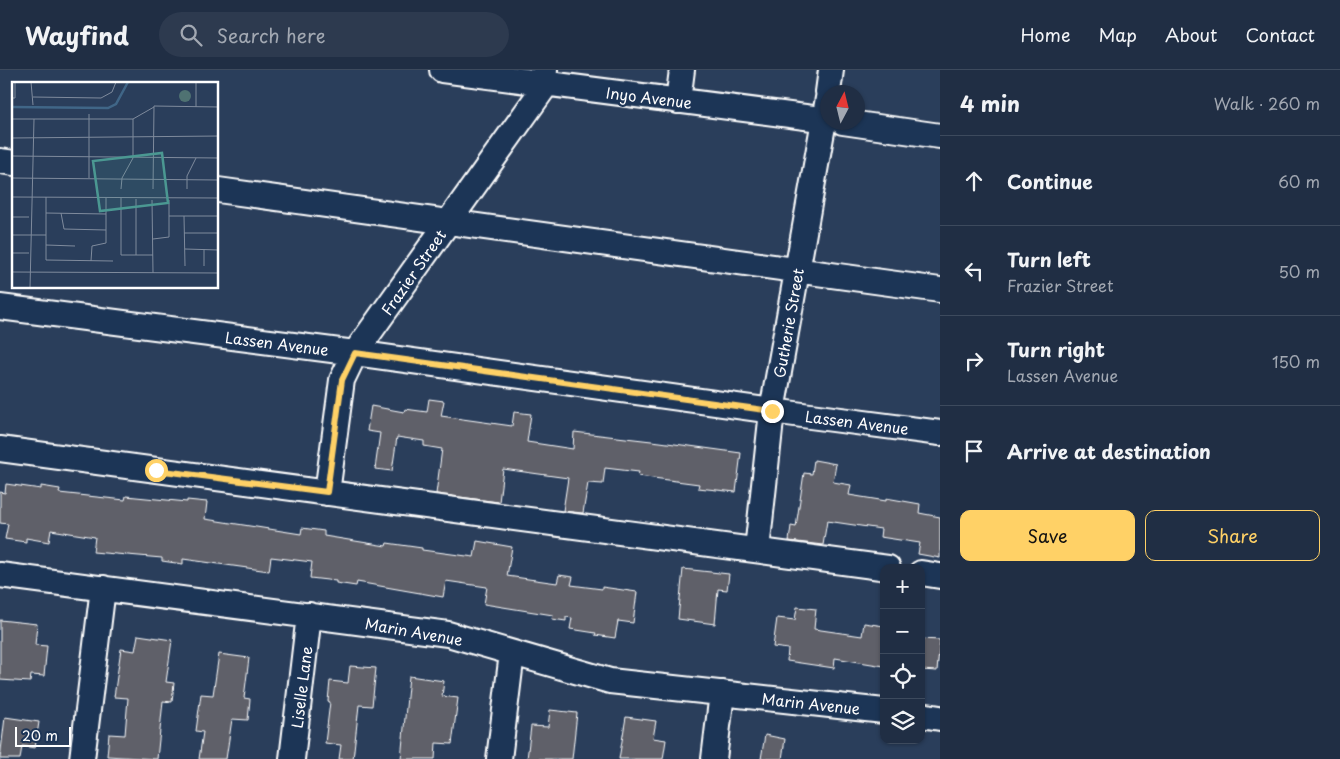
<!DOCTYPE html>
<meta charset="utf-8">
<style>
body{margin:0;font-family:"Playpen Sans",sans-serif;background:#2d3a4f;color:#f1f3f6}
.controls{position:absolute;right:15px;bottom:15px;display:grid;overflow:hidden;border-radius:10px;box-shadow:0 1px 4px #0004}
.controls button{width:45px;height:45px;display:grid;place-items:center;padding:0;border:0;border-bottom:1px solid #3d4a5d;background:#202e44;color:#f1f3f6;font:25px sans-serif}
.compass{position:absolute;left:820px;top:15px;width:45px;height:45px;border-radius:50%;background:#202e44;box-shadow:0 1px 4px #0004;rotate:7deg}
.scale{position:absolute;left:15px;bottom:12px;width:56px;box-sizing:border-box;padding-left:5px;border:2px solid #fff;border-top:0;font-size:14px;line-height:18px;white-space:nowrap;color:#fff;-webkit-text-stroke:4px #1d3557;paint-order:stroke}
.stop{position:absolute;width:15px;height:15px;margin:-11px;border:4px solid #ffd166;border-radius:50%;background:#fff}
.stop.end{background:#ffd166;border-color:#fff;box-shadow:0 1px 5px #0008}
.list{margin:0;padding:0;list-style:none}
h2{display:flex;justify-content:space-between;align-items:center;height:65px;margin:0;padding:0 20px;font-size:21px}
h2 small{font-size:16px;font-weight:400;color:#a2a8b2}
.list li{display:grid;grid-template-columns:32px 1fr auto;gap:15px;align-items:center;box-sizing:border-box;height:90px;padding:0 20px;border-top:1px solid #3d4a5d}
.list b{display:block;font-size:19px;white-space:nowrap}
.list p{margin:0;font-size:16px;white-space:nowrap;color:#a2a8b2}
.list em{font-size:16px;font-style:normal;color:#a2a8b2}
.actions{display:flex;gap:10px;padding:15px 20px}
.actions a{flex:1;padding:11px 0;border:1px solid #ffd166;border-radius:10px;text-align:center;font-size:18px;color:#ffd166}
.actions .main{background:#ffd166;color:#111}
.icon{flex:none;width:28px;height:28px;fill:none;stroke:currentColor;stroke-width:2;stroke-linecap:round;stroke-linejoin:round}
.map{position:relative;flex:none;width:940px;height:689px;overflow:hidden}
header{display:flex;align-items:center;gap:30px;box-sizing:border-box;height:70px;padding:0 25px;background:#202e44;border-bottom:1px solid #3d4a5d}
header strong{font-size:24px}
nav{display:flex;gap:28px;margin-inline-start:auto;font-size:18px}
.search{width:350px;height:45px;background:#2d3a4f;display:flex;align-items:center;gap:12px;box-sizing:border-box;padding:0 18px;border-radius:28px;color:#a2a8b2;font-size:19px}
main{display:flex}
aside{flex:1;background:#202e44}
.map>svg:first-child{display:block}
.building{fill:#5f6069;stroke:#fff}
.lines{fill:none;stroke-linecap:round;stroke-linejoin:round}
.minor-casing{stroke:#fff;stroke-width:28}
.minor{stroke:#1d3557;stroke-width:24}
.route{stroke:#ffd166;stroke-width:6}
.labels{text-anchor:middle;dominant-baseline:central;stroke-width:4.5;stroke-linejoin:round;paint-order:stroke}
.street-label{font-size:15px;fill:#fff;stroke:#1d3557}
.inset-river{fill:none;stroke:#406687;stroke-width:2.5}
.inset-road{fill:none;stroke:#7f8b9d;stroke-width:1}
.view{fill:#4b9892;fill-opacity:0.15;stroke:#4b9892;stroke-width:2.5}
.inset-edge{fill:none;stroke:#fff;stroke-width:2.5}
</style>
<header>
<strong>Wayfind</strong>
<div class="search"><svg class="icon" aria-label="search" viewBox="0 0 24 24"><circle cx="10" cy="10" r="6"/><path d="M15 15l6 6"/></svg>Search here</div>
<nav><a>Home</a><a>Map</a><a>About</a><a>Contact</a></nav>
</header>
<main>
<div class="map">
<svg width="940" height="689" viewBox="0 0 940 689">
<rect width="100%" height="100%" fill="#2a3e5b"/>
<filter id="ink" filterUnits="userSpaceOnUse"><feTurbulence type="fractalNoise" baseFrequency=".02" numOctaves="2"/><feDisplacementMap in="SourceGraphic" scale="10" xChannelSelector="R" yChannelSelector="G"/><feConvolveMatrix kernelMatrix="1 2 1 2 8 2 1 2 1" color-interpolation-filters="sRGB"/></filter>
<g filter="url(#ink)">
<!-- building -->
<path class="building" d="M429 329 444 331 441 346 512 356 514 342 531 344 527 372 573 379 574 362 660 372 741 383 736 422 698 418 699 414 638 406 639 402 605 398 603 414 588 413 583 443 563 441 568 408 503 399 499 432 436 424 442 379 424 376V371L397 367 392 401 375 399 380 363 367 361 371 336 404 342 405 339 427 342Z
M814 390 836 394 833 412 851 415 849 425 886 431V428L920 434 919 443 940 447V488L918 484 920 473 880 467 881 459 827 451 823 475 789 471 791 456 796 457 804 403 812 404Z
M6 414 41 419V416L60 419 59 423 125 430 126 426 187 432V430L207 432 205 449 301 464 302 458 324 461V466L386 476 387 473 422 478V480L474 487 477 471 512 477 507 506 557 513 559 505 573 507 571 515 602 519V517L637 522 633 553 618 551 615 568 595 565 596 563 570 559 572 548 566 547V551L552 549 553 545 484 534 487 517 446 511 443 527 357 512 356 516 336 513V511L310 508 312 492 271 487 269 501 183 489V494L162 491V488L93 482 95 467 51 460 49 472 26 468V472L5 469 8 454 0 453V422L5 423Z
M683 499 729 504 727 520 718 519 715 554 678 549Z
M797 537 816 539 814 559 862 566 864 553 884 556V596L835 588 834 598 787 591 788 579 773 577 777 548 795 550Z
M0 550 37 554 35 575 47 576 44 606 31 605 30 612 0 610Z
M138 565 172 570 166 612 174 613 172 632 163 631 157 689 107 686 109 664 125 665 128 628 114 627 121 579 135 581Z
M921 569 940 570 937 601 921 600Z
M219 584 249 588 244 628 250 629 248 650 232 649 226 689H199L203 662 196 661 201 624 213 625Z
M350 596 376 598 372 636 359 635 353 689H339L341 675 325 673 330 632 328 631 330 611 348 613Z
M409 606 444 611 442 626 458 628 452 674 436 673 435 689H401Z
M550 640 577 643 572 689H527L531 656 548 657Z
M5 647 39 652 35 678 22 676 20 689H0Z
M626 647 656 651 653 668 666 670 663 689H619Z
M765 665 785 669 782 689H761Z"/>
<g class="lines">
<defs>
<path id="minor" d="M442 0 828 50
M828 22 831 0
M678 31 682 0
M843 52 940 66
M0 91 14 93
M218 120 940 220
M0 237 355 283 772 341 940 363
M0 379 888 498
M327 423 342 310 355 283 543 19 545 0
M757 480 772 341 828 28
M921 503 940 506
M0 505 448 564 610 611 884 641
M921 645 940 648
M82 689 103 518
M292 689 309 545
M499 689 512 583
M714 689 722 623"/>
</defs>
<!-- minor casing -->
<use href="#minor" class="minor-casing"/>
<!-- minor -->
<use href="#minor" class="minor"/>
</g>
</g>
<g class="lines" filter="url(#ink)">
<!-- route -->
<path class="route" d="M156 400 327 422 342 310 355 283 772 341"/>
</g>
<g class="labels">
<!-- street labels -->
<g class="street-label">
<text transform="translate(649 27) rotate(7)">Inyo Avenue</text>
<text transform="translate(413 202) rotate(-55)">Frazier Street</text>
<text transform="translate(788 253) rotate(-80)">Gutherie Street</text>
<text transform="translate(277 273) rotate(7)">Lassen Avenue</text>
<text transform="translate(857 352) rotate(7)">Lassen Avenue</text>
<text transform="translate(414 561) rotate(10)">Marin Avenue</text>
<text transform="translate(301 617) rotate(-83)">Liselle Lane</text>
<text transform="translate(811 633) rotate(6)">Marin Avenue</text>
</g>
</g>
<!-- overview -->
<g transform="translate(12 12)">
<rect width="206" height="206" fill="#2a3e5b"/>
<path d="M167 14a6 6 0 1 1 12 0a6 6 0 1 1-12 0Z" fill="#4f7272"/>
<path class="inset-river" d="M0 25 96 26 104 22 116 0"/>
<path class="inset-road" d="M19 0 21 23M184 0V25M21 15 89 16 100 10 104 0M0 16H3V0M0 37H121L142 25M0 56 207 54M0 74 207 76M0 96 207 98M77 96V32M109 107 110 96 121 76V37M141 107 142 24 207 25M175 107V94L184 76M0 115 207 116M34 115V178L101 179M109 116V173H141M124 117V173M140 118 141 191M34 131 94 132M49 131 52 147 94 148M157 134H207M172 134 173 184M0 135H17M172 151H207M0 153H34M141 157 157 155V118M34 163 63 164M173 167 207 168M192 167V184M0 171H17M79 179 80 164 94 161V116M0 190 207 191M18 206 22 37"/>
<path class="view" d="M150 71 156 121 88 129 81 79Z"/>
<rect width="206" height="206" class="inset-edge"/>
</g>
</svg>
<div class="controls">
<button>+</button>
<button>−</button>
<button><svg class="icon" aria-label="locate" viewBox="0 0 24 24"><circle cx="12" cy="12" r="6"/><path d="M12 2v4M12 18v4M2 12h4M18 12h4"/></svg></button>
<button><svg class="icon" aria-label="layers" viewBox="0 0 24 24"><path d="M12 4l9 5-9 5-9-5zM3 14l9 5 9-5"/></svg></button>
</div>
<svg class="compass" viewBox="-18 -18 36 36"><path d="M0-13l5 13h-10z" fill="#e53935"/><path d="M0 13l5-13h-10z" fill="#a2a8b2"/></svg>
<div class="scale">20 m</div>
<div class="stop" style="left:156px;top:400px"></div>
<div class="stop end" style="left:772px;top:341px"></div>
</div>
<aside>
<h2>4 min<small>Walk · 260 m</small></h2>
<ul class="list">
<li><svg class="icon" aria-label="ahead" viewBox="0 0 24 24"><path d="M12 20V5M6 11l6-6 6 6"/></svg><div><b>Continue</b></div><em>60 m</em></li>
<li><svg class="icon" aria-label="left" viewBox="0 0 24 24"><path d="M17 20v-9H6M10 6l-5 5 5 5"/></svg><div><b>Turn left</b><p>Frazier Street</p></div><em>50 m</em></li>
<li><svg class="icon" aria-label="right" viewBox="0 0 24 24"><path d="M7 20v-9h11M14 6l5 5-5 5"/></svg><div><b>Turn right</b><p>Lassen Avenue</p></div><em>150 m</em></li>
<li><svg class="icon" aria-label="arrive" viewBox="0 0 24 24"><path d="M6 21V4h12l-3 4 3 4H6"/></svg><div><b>Arrive at destination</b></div></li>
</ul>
<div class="actions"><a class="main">Save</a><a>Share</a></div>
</aside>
</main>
